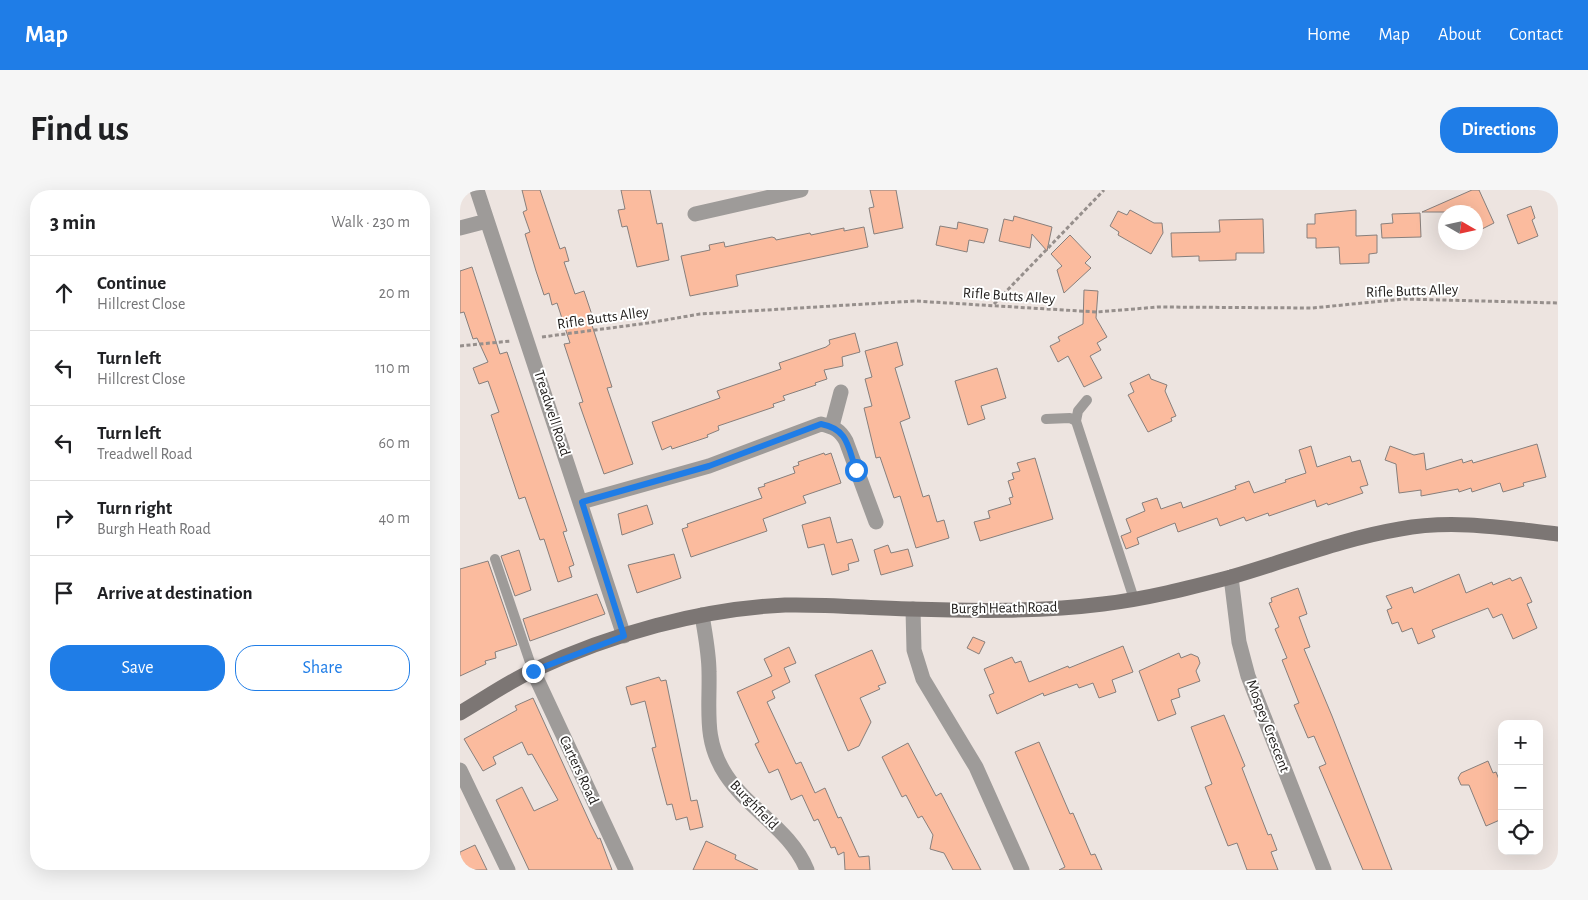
<!DOCTYPE html>
<meta charset="utf-8">
<style>
body{margin:0;font-family:"Alegreya Sans",sans-serif;background:#f6f6f6;color:#202124}
.controls{position:absolute;right:15px;bottom:15px;display:grid;overflow:hidden;border-radius:10px;box-shadow:0 5px 20px #0002}
.controls button{width:45px;height:45px;display:grid;place-items:center;padding:0;border:0;border-bottom:1px solid #e0e0e0;background:#fff;color:#202124;font:25px sans-serif}
.compass{position:absolute;left:978px;top:15px;width:45px;height:45px;border-radius:50%;background:#fff;box-shadow:0 5px 20px #0002;rotate:99deg}
.stop{position:absolute;width:15px;height:15px;margin:-11px;border:4px solid #1f7de7;border-radius:50%;background:#fff}
.stop.end{background:#1f7de7;border-color:#fff;box-shadow:0 1px 5px #0008}
.list{margin:0;padding:0;list-style:none}
h2{display:flex;justify-content:space-between;align-items:center;height:65px;margin:0;padding:0 20px;font-size:21px}
h2 small{font-size:16px;font-weight:400;color:#757577}
.list li{display:grid;grid-template-columns:32px 1fr auto;gap:15px;align-items:center;box-sizing:border-box;height:75px;padding:0 20px;border-top:1px solid #e0e0e0}
.list b{display:block;font-size:19px;white-space:nowrap}
.list p{margin:0;font-size:16px;white-space:nowrap;color:#757577}
.list em{font-size:16px;font-style:normal;color:#757577}
.actions{display:flex;gap:10px;padding:15px 20px}
.actions a{flex:1;padding:11px 0;border:1px solid #1f7de7;border-radius:20px;text-align:center;font-size:18px;color:#1f7de7}
.actions .main{background:#1f7de7;color:#fff}
.icon{flex:none;width:28px;height:28px;fill:none;stroke:currentColor;stroke-width:2;stroke-linecap:round;stroke-linejoin:round}
.map{position:relative;flex:none;width:1098px;height:680px;overflow:hidden;border-radius:20px}
header{display:flex;align-items:center;gap:30px;box-sizing:border-box;height:70px;padding:0 25px;background:#1f7de7;color:#fff}
header strong{font-size:24px}
nav{display:flex;gap:28px;margin-inline-start:auto;font-size:18px}
.intro{display:flex;align-items:center;justify-content:space-between;box-sizing:border-box;height:120px;padding:0 30px}
h1{margin:0;font-size:35px}
.button{padding:12px 22px;border-radius:20px;background:#1f7de7;color:#fff;font-size:18px;font-weight:700}
main{display:flex;gap:30px;padding:0 30px}
aside{flex:1;background:#fff;border-radius:20px;box-shadow:0 5px 20px #0002}
.map>svg:first-child{display:block}
.building{fill:#fbbb9e;stroke:#877f7c}
.lines{fill:none;stroke-linecap:round;stroke-linejoin:round}
.path{stroke:#968f8c;stroke-width:3;stroke-dasharray:4 2.5;stroke-linecap:butt}
.lane{stroke:#9e9b99;stroke-width:10}
.street{stroke:#9e9b99;stroke-width:15}
.secondary{stroke:#7c7674;stroke-width:15}
.route{stroke:#1f7de7;stroke-width:6}
.labels{text-anchor:middle;dominant-baseline:central;stroke-width:4;stroke-linejoin:round;paint-order:stroke}
.street-label{font-size:15px;fill:#23201e;stroke:#fff}
</style>
<header>
<strong>Map</strong>
<nav><a>Home</a><a>Map</a><a>About</a><a>Contact</a></nav>
</header>
<div class="intro"><h1>Find us</h1><a class="button">Directions</a></div>
<main>
<aside>
<h2>3 min<small>Walk · 230 m</small></h2>
<ul class="list">
<li><svg class="icon" aria-label="ahead" viewBox="0 0 24 24"><path d="M12 20V5M6 11l6-6 6 6"/></svg><div><b>Continue</b><p>Hillcrest Close</p></div><em>20 m</em></li>
<li><svg class="icon" aria-label="left" viewBox="0 0 24 24"><path d="M17 20v-9H6M10 6l-5 5 5 5"/></svg><div><b>Turn left</b><p>Hillcrest Close</p></div><em>110 m</em></li>
<li><svg class="icon" aria-label="left" viewBox="0 0 24 24"><path d="M17 20v-9H6M10 6l-5 5 5 5"/></svg><div><b>Turn left</b><p>Treadwell Road</p></div><em>60 m</em></li>
<li><svg class="icon" aria-label="right" viewBox="0 0 24 24"><path d="M7 20v-9h11M14 6l5 5-5 5"/></svg><div><b>Turn right</b><p>Burgh Heath Road</p></div><em>40 m</em></li>
<li><svg class="icon" aria-label="arrive" viewBox="0 0 24 24"><path d="M6 21V4h12l-3 4 3 4H6"/></svg><div><b>Arrive at destination</b></div></li>
</ul>
<div class="actions"><a class="main">Save</a><a>Share</a></div>
</aside>
<div class="map">
<svg width="1098" height="680" viewBox="0 0 1098 680">
<rect width="100%" height="100%" fill="#ede4e0"/>
<!-- building -->
<path class="building" d="M62 0H80L100 59 105 57 109 71 104 72 115 104 124 101 132 125 129 126 152 197 147 198 173 274 144 284 119 213 123 212 104 154 110 153 97 113 92 115 89 103 84 105 76 81 65 44 70 42 63 22 67 20Z
M161 0H190L197 34 202 33 209 70 177 77 167 36 162 37 158 20 165 19Z
M410 0H436L443 38 414 44 409 18 414 17Z
M1012 0H1019L1034 33 1016 42V22H962Z
M1071 16 1075 28 1072 30 1078 46 1058 54 1047 25Z
M670 20 694 33H702L703 43 691 64 658 45 659 42 650 36 658 21 667 25Z
M896 20V46L917 45V63L909 64V73L880 74 879 57 856 58V48H847V34H855V24Z
M960 23 961 47 922 48 921 34 933 33 932 24Z
M554 26 592 37 587 61 572 44 570 58 539 51 544 29 553 31Z
M803 29 804 63H776V70L739 71V66L712 67 711 43 760 42 759 30Z
M498 32 528 39 524 53 509 50 507 62 476 55 480 36 497 39Z
M404 37 408 57 276 85 278 96 230 106 221 66 250 60 249 55 264 52 265 57 312 47 315 48 316 50 350 43 351 45 384 38V41Z
M610 45 631 67 625 73 631 78 604 103 597 80 602 76 591 64Z
M12 77 40 164 47 162 107 341 103 342 114 375 109 377 112 387 98 392 84 349 80 350 65 307 59 309 31 225 39 222 28 191 19 194 13 178 28 172 17 148 13 149 4 122 0 123V81Z
M624 100 638 101 636 128 647 147 637 153 641 160 630 166 642 188 624 197 608 166 598 172 590 156 600 151 598 147 623 134Z
M395 143 400 162 382 167 383 176 364 180 367 189 355 193 356 195 323 206 325 210 313 214 314 217 258 236 259 240 247 245 248 247 212 259 211 256 202 260 192 232 260 208 257 201 321 179 319 173 366 157 370 154 369 150Z
M437 152 443 175 435 178 450 228 440 232 463 307 469 305 477 332 484 330 489 348 456 358 440 306 434 308 420 267 416 268 404 218 412 216 405 189 412 187 405 161Z
M537 178 546 208 521 216 525 229 508 235 495 191Z
M689 184 691 189 707 195 705 201 716 226 711 228 712 231 688 242 668 205 674 202 670 193Z
M1077 254 1086 287 1063 293 1064 296 1043 302 1040 293 1012 302 1011 298 999 302 998 299 961 306V300L939 303 936 274 925 270 930 256 954 265 964 263 966 280 1002 269 1003 273 1012 270 1013 273Z
M851 256 857 277 890 266 892 272 900 270 908 295 900 297 903 303 868 315 867 313 857 317 855 310 809 326 808 323 786 331 784 327 760 336 757 328 718 342 715 333 677 348 679 354 666 359 661 346 671 342 666 329 685 321 682 313 697 308 701 319 721 312 723 318 776 299 775 296 789 291 794 303 826 292 825 290 846 283 839 260Z
M364 263 365 265 371 263 381 293 343 306 346 313 303 329 307 341 231 367 222 339 228 337 227 334 302 308 298 298 305 296 304 294 335 283 333 277 339 275 338 272Z
M575 268 593 329 520 351 514 332 530 328 528 321 551 314 549 308 553 307 548 291 554 289 552 283 560 281 557 273Z
M187 315 193 334 162 345 158 324Z
M370 327 377 353 392 349 399 371 388 374 389 380 372 385 364 354 348 358 342 335Z
M428 355 431 363 448 359 453 376 421 385 414 360Z
M59 360 71 400 55 406 41 366Z
M214 364 221 388 177 403 168 375Z
M28 371 57 455 35 462 36 468 25 471 26 474 0 486V379Z
M999 384 1006 403 1032 392 1033 395 1050 388 1052 391 1061 387 1072 412 1067 414 1077 438 1053 449 1042 424 1033 428 1028 418 972 440 975 447 958 454 952 438 942 442 938 432 932 434 927 420 932 418 926 406 952 397 954 403Z
M838 398 847 424 839 427 850 457 844 459 872 526 932 680H903L859 577 866 574 854 546 848 548 834 515 839 513 822 470 827 468 815 439 819 437 809 413 812 412 811 408Z
M137 404 145 424 70 451 63 429Z
M513 447 525 452 519 464 507 458Z
M663 456 673 482 652 490 656 502 639 508 633 493 619 498 617 494 584 506 583 503 537 524 529 505 534 503 524 479 552 467 555 473 561 471 569 492 608 476 609 478Z
M329 457 336 473 324 478 330 492 312 501 315 508 307 512 336 574 341 572 355 603 365 598 378 628 381 627 399 667 409 666 410 680H385L384 662 378 665 375 657 371 658 358 629 354 631 342 605 331 610 318 579 309 583 295 554 299 552 277 502 312 486 304 469Z
M412 460 426 493 418 496 420 499 400 508 411 532 399 556 388 561 355 485Z
M719 463 721 468 731 464 738 467 740 473 736 481 740 491 718 499 720 507 711 510 716 524 698 531 679 481Z
M199 487 201 491 206 490 231 611 237 610 243 637 230 640 227 627 216 630 212 614 207 615 192 558 196 557 185 511 171 515 166 497Z
M73 508 131 635 138 649 140 648 152 680H69L36 610 62 597 74 621 98 610 72 564 68 565 62 552 33 567 36 574 23 581 4 549 57 520 55 516Z
M764 525 785 576 782 578 808 645 811 644 817 660 811 662 818 680H787L777 653 768 656 745 597 752 594 731 537Z
M579 552 610 624 613 623 631 665 635 664 642 680H599L605 677 555 562Z
M448 553 476 606 481 603 521 680H493L484 663 470 659 473 645 462 626 458 628 446 605 442 607 422 567Z
M1028 571 1033 583 1036 582 1042 597V629L1026 636 1009 595H1001L998 588 1001 583Z
M246 651 276 665 275 669 298 680H233Z
M15 655 27 680H0V662Z"/>
<g class="lines">
<!-- path -->
<path class="path" d="M534 114 644 0
M82 147 188 133 240 124 455 111 637 122 698 117 852 118 944 109 1098 113
M0 156 51 151"/>
<!-- lane -->
<path class="lane" d="M586 229 610 228 616 231 618 221 627 210
M616 231 674 409
M35 369 73 481"/>
<!-- street -->
<path class="street" d="M17 0 164 446
M235 24 341 0
M0 38 27 31
M372 236 381 202
M121 312 249 276 361 234C374 237 380 240 386 251L416 332
M771 387 779 452 788 486 864 680
M453 419 454 460 463 489 516 577 562 680
M242 425C245 444 249 463 249 482 250 520 243 550 266 585 289 620 331 640 347 680
M73 481 166 680
M0 580 48 680"/>
<!-- secondary -->
<path class="secondary" d="M0 523C24 509 48 492 74 480 151 444 240 419 325 415 367 414 408 418 450 419 513 421 580 422 643 414 686 409 729 398 771 387 827 371 881 349 940 339 992 329 1046 338 1098 344"/>
</g>
<g class="lines">
<!-- route -->
<path class="route" d="M73 481 164 446 122 312 249 276 361 234C388 239 388 257 396 280"/>
</g>
<g class="labels">
<!-- street labels -->
<g class="street-label">
<text transform="translate(952 101) rotate(-2)">Rifle Butts Alley</text>
<text transform="translate(549 106) rotate(4)">Rifle Butts Alley</text>
<text transform="translate(143 128) rotate(-8)">Rifle Butts Alley</text>
<text transform="translate(92 223) rotate(72)">Treadwell Road</text>
<text transform="translate(544 418) rotate(-1)">Burgh Heath Road</text>
<text transform="translate(808 536) rotate(69)">Mospey Crescent</text>
<text transform="translate(119 580) rotate(65)">Carters Road</text>
<text transform="translate(294 615) rotate(46)">Burghfield</text>
</g>
</g>
</svg>
<div class="controls">
<button>+</button>
<button>−</button>
<button><svg class="icon" aria-label="locate" viewBox="0 0 24 24"><circle cx="12" cy="12" r="6"/><path d="M12 2v4M12 18v4M2 12h4M18 12h4"/></svg></button>
</div>
<svg class="compass" viewBox="-18 -18 36 36"><path d="M0-13l5 13h-10z" fill="#e53935"/><path d="M0 13l5-13h-10z" fill="#757577"/></svg>
<div class="stop" style="left:396px;top:280px"></div>
<div class="stop end" style="left:73px;top:481px"></div>
</div>
</main>
